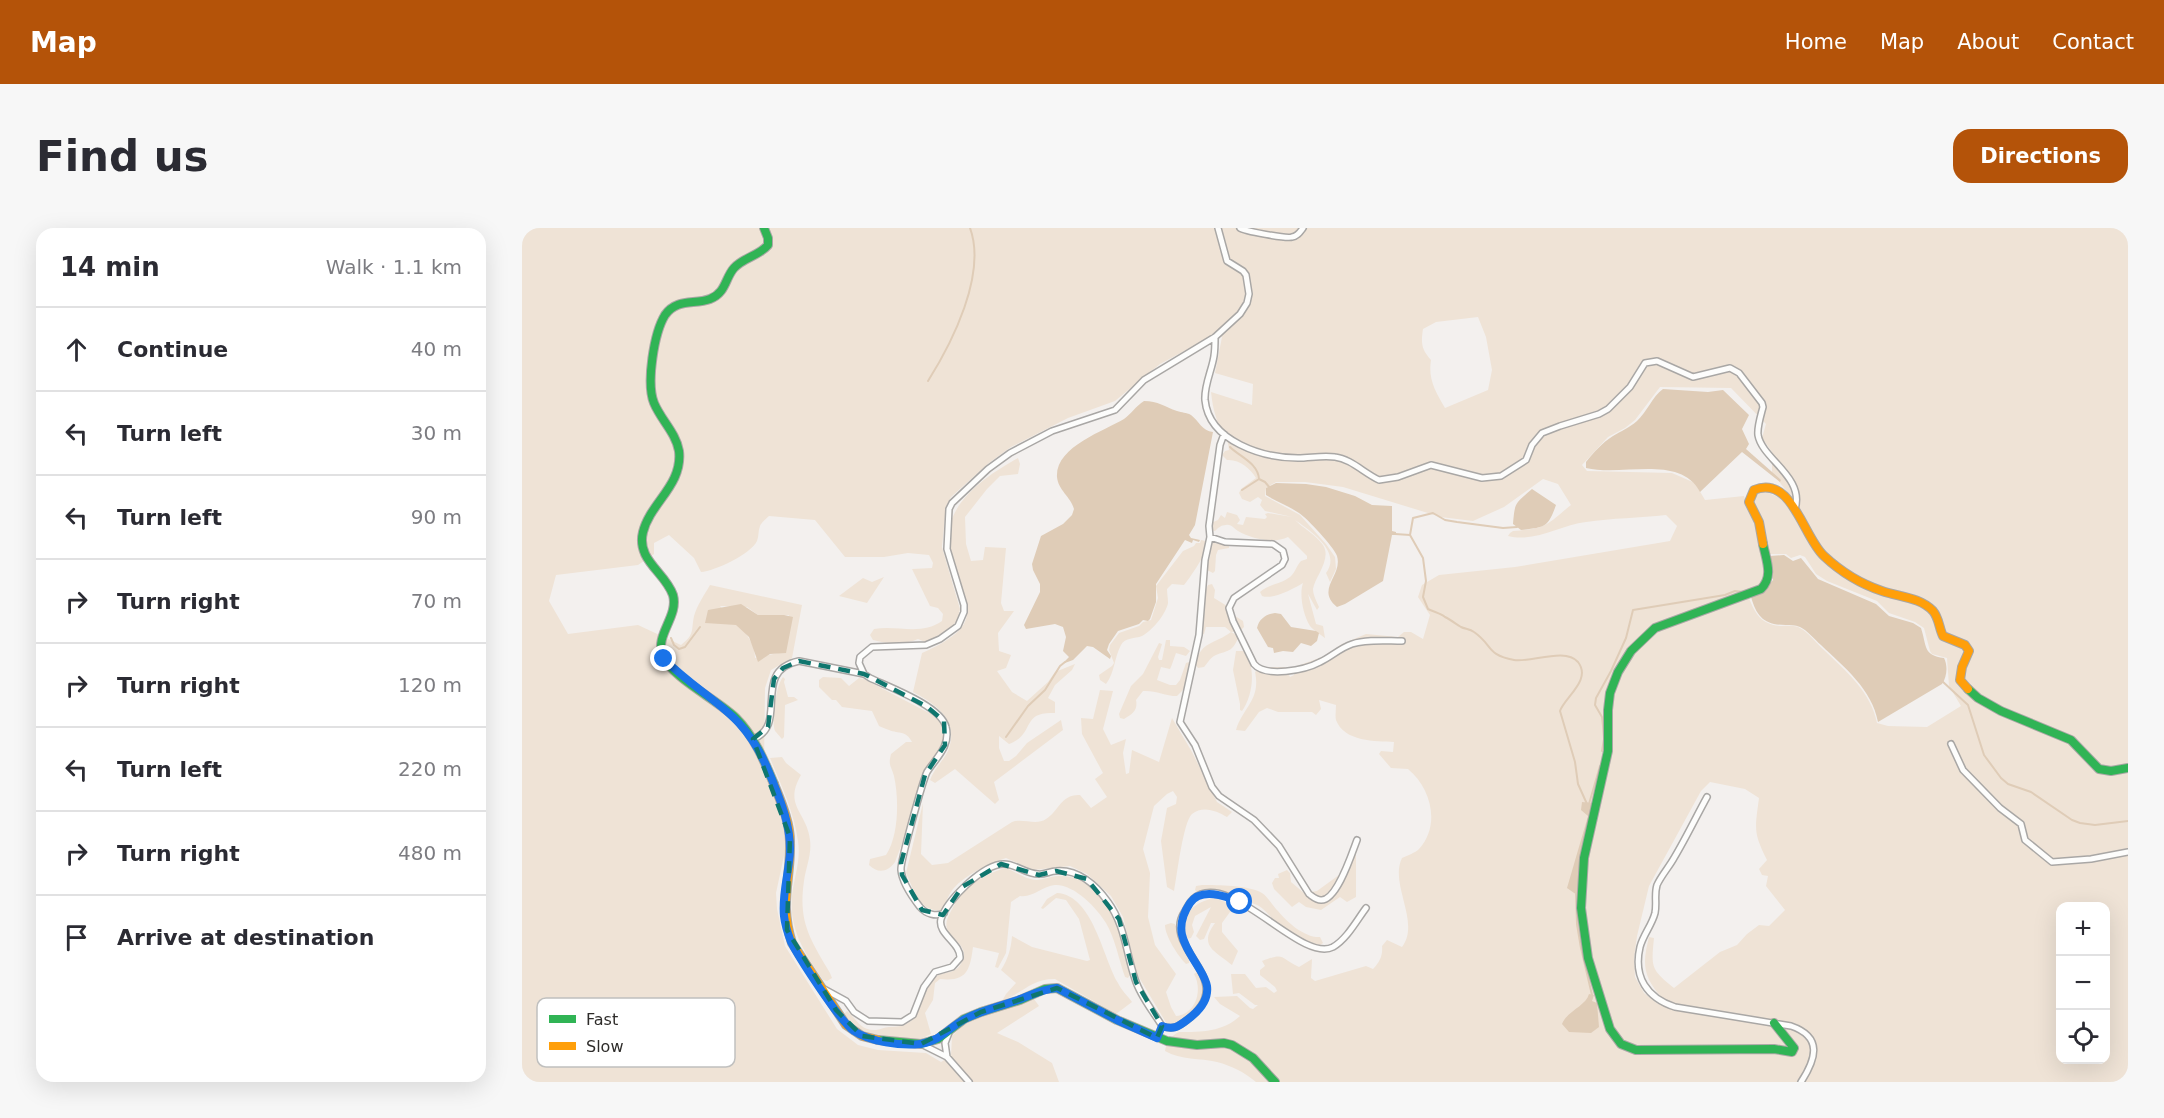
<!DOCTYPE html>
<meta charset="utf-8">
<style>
body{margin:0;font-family:"DejaVu Sans",sans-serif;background:#f7f7f7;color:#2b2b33}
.controls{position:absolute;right:18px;bottom:18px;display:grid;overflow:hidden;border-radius:12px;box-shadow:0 6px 24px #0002}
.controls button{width:54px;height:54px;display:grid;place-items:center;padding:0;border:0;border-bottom:2px solid #e1e1e2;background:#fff;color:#2b2b33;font:30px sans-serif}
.stop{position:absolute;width:18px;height:18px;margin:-14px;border:4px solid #1a73e8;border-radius:50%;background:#fff}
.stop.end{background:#1a73e8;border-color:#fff;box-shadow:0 2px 6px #0008}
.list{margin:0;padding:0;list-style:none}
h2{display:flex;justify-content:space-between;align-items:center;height:78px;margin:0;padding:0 24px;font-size:26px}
h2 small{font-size:20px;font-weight:400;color:#7c7c81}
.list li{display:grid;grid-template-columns:39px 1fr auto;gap:18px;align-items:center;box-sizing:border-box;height:84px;padding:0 24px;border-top:2px solid #e1e1e2}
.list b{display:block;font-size:22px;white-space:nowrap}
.list em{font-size:20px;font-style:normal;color:#7c7c81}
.icon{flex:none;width:33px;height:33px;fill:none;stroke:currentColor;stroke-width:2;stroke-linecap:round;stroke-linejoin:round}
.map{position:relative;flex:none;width:1606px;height:854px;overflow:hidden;border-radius:18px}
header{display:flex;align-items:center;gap:36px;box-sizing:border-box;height:84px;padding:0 30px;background:#b45309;color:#fff}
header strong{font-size:28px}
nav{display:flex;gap:33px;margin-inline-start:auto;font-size:21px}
.intro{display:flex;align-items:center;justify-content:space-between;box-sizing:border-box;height:144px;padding:0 36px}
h1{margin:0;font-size:42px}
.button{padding:15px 27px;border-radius:18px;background:#b45309;color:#fff;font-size:21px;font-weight:700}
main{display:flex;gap:36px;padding:0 36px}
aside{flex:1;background:#fff;border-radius:18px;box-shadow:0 6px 24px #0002}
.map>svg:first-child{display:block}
.green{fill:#efe3d6;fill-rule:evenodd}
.water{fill:#dfccb7}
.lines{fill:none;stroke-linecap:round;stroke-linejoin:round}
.stream{stroke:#dfccb7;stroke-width:2}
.street-casing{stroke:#a9a7a5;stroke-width:8}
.fast-casing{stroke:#a9a7a5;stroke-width:10}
.slow-casing{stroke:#a9a7a5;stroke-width:10}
.street{stroke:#fdfdfc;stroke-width:5}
.fast{stroke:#30b455;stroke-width:8}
.slow{stroke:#ff9f0a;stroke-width:8}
.route{stroke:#1a73e8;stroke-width:8}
.marked{fill:none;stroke:#0f766e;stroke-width:4.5;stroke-dasharray:12 8;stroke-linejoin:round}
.key{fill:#fff;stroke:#c0c0bf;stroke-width:1.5}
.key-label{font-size:16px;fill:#2e2c2a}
</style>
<header>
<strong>Map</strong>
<nav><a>Home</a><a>Map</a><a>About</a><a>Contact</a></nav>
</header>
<div class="intro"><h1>Find us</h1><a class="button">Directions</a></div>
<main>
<aside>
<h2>14 min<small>Walk · 1.1 km</small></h2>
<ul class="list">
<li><svg class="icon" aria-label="ahead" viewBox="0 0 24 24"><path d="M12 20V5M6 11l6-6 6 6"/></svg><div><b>Continue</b></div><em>40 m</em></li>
<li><svg class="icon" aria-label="left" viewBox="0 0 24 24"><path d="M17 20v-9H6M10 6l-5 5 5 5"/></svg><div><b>Turn left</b></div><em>30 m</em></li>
<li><svg class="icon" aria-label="left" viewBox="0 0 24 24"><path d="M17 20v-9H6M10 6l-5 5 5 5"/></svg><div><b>Turn left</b></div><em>90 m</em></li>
<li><svg class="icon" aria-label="right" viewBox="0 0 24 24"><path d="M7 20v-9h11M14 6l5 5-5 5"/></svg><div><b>Turn right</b></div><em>70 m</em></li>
<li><svg class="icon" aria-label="right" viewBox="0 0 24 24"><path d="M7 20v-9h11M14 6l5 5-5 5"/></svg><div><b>Turn right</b></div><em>120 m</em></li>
<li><svg class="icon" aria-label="left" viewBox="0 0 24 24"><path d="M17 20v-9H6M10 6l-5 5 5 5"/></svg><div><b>Turn left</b></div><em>220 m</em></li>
<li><svg class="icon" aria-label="right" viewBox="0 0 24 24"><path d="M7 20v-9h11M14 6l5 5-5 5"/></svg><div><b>Turn right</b></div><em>480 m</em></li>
<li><svg class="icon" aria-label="arrive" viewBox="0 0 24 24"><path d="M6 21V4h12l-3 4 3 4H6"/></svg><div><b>Arrive at destination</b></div></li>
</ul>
</aside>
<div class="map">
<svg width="1606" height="854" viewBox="0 0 1606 854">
<rect width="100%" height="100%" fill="#f3f0ee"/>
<!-- green -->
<path class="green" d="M0 0H1606V854H734C722 844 710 838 695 834 678 830 659 832 643 823 644 815 650 807 657 804 679 804 701 804 718 788L698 776 692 769 715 768 728 780 731 781 736 777H733L717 765 711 766 709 746H723L734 760 744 759 752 765 755 763 753 759 738 747V742L743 738 740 733C764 724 757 730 777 739L790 731 789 750 793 753 844 738 851 741C858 734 861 727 860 718L865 712 880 719C899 694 867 656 880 630 886 627 893 625 897 621 919 597 909 560 886 541L869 540 857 526 859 523 871 524 872 514C854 513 822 514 814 492 813 488 814 482 814 477L797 472 799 481 794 487 790 484H756L745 480 737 484 723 503 714 502C721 479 739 472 733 444L739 439H763L768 449 772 447 775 438 800 429 820 416 844 406 876 409 882 404H889L901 411 908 387 896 369 900 357 917 347 993 339 1148 313 1155 298 1144 287C1118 290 1090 290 1064 294 1038 297 1013 315 986 308L988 305 991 303C1026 300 1023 298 1049 277L1036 256 1021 251 982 279 951 293 919 289 821 259 783 254H754L744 260 743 268 778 287 804 316 813 329 814 341 808 354 804 345C820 324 789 303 773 292 781 300 794 307 801 317 810 331 793 349 791 361 791 367 795 374 797 379L795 382 786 366 794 396 801 398 803 410C799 407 790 401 788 398 781 387 777 366 781 355 771 361 751 372 740 368L738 364C747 356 759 356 768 349 774 344 774 338 779 333L785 331V328L766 309C752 316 730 311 716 303 712 301 710 296 704 297 699 297 696 300 693 303L689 302V295L696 292 699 287 703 290 705 284 715 287 718 292 715 296 721 297 724 289 743 291 745 289 743 286 746 285 770 289 743 283 738 277 740 272 736 269 728 274 720 271 717 265 719 261 734 250C728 240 717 231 705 232L700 227 703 223 707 222C706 206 697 202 694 189 691 181 690 172 689 164L730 177 731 156 693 145 700 109 696 105 638 136 593 173 546 190 489 219 467 235 429 269 424 279 420 319 438 381 436 391 428 402 403 414 396 411C383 417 365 416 351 412L348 407 352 401C376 397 399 408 420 393L421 386 416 380 408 378 390 341 410 340 411 335 407 327 386 325 362 329H323L293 292 247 288C244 291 239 295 238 298 236 303 237 308 235 313 229 326 193 343 179 344L172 330 147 307 132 315V326L116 337 34 347 27 373 46 406 116 397 159 417C173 406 169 403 172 388 175 377 183 366 188 357L280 377 270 430 249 442 243 460 242 541 256 576 263 602V623L254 665 255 681 263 718 315 801 336 817 356 822 404 825 419 834 429 828 430 808 447 792 512 771 517 778 475 805 496 814 530 835 537 854H0ZM956 89 964 109 970 142 966 162 923 180C913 163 906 151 909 132 899 121 899 115 901 101L914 94ZM1138 159 1209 160 1244 196 1240 210 1250 224V244L1265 264 1260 271 1242 263 1235 265 1231 273V277L1241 291 1247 326H1264L1269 330 1278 327 1283 329 1294 346 1305 353 1355 373 1367 385 1393 394 1402 400 1408 423 1410 426 1425 430 1427 458 1439 478 1405 499 1366 498 1355 495C1349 464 1324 443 1302 422 1294 415 1287 405 1278 400 1273 397 1266 398 1260 398 1236 397 1232 382 1224 363 1231 360 1241 358 1243 350 1245 343 1237 301 1234 293 1231 285 1225 277 1222 268L1183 272 1173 255 1150 245 1065 243 1060 237 1086 209 1103 200 1113 192ZM198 378 225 379 236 387 243 388 267 387 256 425 233 430C233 408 212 394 198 378ZM1188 554 1223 561 1237 570C1233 601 1231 604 1245 632L1237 641 1240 647 1246 648 1244 658 1263 682 1247 698 1237 697 1225 706 1215 717 1198 724 1152 760C1129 741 1129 740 1132 710L1127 709C1120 736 1121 749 1140 770L1136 776 1122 765 1113 749 1112 730 1115 708 1127 658 1179 563ZM1538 678H1584V832H1538Z
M496 230 498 236 496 246 478 248 465 261 443 289 444 316 449 333 461 332 463 319 484 320 479 375 482 383H492L476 405 477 423 489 427 484 440 475 443 490 464 505 473 526 454 533 444 553 436 550 442 533 457 526 470 533 474V485C498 483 514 506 487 516L477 508V520L482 533H487L494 528 505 515 539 492 541 502 472 554 477 572 473 576 433 541 413 555 408 552C412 541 421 533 426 523 438 493 414 476 391 464L400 425C474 392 436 377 429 321 428 315 426 308 427 302 432 269 469 245 496 230Z
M679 312 707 318V320L696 322 694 327 693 343 691 345 685 342C684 332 693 329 685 320 681 330 668 350 662 357L650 356 645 361C645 365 646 370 646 375 644 386 630 403 620 408 613 411 603 409 599 417 592 430 593 444 584 456L578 452 577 447 590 438 592 435 587 422 588 417 597 405 617 398 621 394 629 392 636 370 634 358 661 323 672 318 674 315H678Z
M362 349 345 375 317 368 341 350 350 354Z
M690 356 693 362 692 370 705 378V383L721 393 722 399 718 403 709 404 703 399H684L682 406 679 407 684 361 686 357Z
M709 404 713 406 716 410C710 426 703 422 692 428 688 430 685 436 682 439L676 440 673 436C680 412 692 417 709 404Z
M644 412H648V418L662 419 668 423 664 428 654 425 649 439 648 441 639 439 635 452 648 457H654L658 452 664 435 667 434 669 435 663 460 655 468C643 468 633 462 621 463L614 472C616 482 611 486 602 491L598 490 597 486 609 458 621 446 637 415 640 416 636 429 637 432H640Z
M714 423H721C735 437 731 468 720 483L718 482V476L711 442Z
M261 449 263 451 262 454 266 469H272L276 472 263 477 262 509 260 511C259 510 254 504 253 503 249 493 254 457 261 449Z
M301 449 319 450 327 458 337 450 342 451 409 486 418 494 422 503 421 512 413 529 399 547 387 597 373 634C366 644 356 646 347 637L348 631 364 627C377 608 377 570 372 548 369 537 366 538 369 526L384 514H390C384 502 377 506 367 502 363 501 360 499 357 498L350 483 320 479 314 472H310L297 459V452Z
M578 462 591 463 581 501 589 517 604 511 601 525 604 546 607 545 610 522 637 534 650 490 670 524 695 574 710 584 705 589C695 583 681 577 670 586 661 594 655 648 652 663L645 659 639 613 645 580 654 576 655 569 651 563 645 566 632 578 621 621 628 645 626 689 633 717 654 746 644 764 649 779 654 788C674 786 681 762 672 746L675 744C678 750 681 756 681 763 681 780 662 796 646 798L615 746 601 689 589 668 565 646 548 638 511 642 484 630C466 636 444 646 431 661 426 667 424 676 419 682 398 685 391 660 384 645L401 575 399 626 410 637 426 635 490 594C501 590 514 598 524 591 537 583 539 566 558 567L569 580 585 569 573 551 581 545 560 506 559 490 571 491Z
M260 529 264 535 279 547C261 578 285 584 288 612 290 626 284 639 282 653 276 694 288 711 308 745L310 750 305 753 301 752C283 725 267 702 270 668 272 649 279 633 276 613 272 584 259 557 248 530Z
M832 626 834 627V669L825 674 818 669 799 682 784 679 777 674 770 679 752 661 750 655 753 650H757L756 646 765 642 768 645 769 654 782 665 795 663 817 647 826 640Z
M484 640C494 644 504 652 515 652 524 651 533 647 543 648 567 650 587 676 595 697 602 712 604 731 608 747L606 750 603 749C597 732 593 710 584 695 575 680 552 656 533 657 520 658 511 670 498 668L489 674 484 725 476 740 473 739 477 725 451 719C448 742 445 754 418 751L413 755 411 772 403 785 409 806 399 811 357 809 340 805 328 796 322 786 325 783C335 791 338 803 354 802 358 802 362 799 367 799 406 799 392 769 412 750 422 741 435 749 441 731 446 717 429 712 425 701 423 694 426 689 429 683 432 677 436 670 441 664 448 655 473 642 484 640Z
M680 657C696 657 726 657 740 665 746 669 751 678 756 683 766 695 783 710 798 709L801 715 798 717C783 714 765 703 753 693 747 688 742 680 735 677 716 669 697 661 676 665L673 662 674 658Z
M535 665C571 667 581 730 596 755 599 762 606 768 610 774L594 786 533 751C509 751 501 765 480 773L484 766 494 755 479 742C486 731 489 721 490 708L510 719 565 733 568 732 557 691 544 672 534 670 521 681 519 680 525 671Z
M693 670 719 680V685L708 684 700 695V704L716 723 710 737C693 723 676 718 693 695H689L682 711 678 712 674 708 689 679 673 688 670 697 672 704 669 710 664 711C652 689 674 673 693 670Z
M649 695 653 696 668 729 667 735 664 736C656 728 643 708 643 697Z"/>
<!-- water -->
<path class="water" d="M1141 161 1186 164 1201 162 1227 187 1220 201 1227 216 1224 221 1259 252 1258 254 1220 224 1178 264C1158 226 1100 249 1064 240V234C1072 224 1080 215 1091 208 1099 203 1107 200 1115 193 1125 184 1130 169 1141 161Z
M622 173C636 173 643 179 655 183 660 185 664 184 669 187 677 193 680 203 691 204L673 297 667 307 669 310 678 312 677 314 671 312 670 315 663 312 634 356V374L628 391 626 393 621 392 617 396 596 403 587 416 585 422 589 428 588 431 571 419 565 418 551 432 543 435 542 434 547 429 541 423 544 409 541 399 533 396 504 401 502 397 518 364V356L511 342 510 336 519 308 541 296 550 287 552 281C549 269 536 262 535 249 533 219 582 203 602 191 609 186 614 178 622 173Z
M754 255 784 256 804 259 833 268 850 277 870 278V303L874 304V307H870L861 353 823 376 815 379C793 361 821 348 815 328 812 319 785 290 777 285 767 278 755 274 744 267V260Z
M1010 261 1034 277C1026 300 1023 299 999 302L991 296C993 273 993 276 1010 261Z
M1262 327 1271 333 1279 330 1296 351 1354 376 1367 388 1391 395 1399 400C1405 419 1401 427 1422 430 1426 438 1425 449 1420 456L1356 494C1350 461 1322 439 1299 417 1292 411 1285 402 1278 399 1273 397 1268 397 1264 397 1242 397 1235 389 1229 369L1241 364 1251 352 1248 328Z
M219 376 236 387H262L271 389 264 425 248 426 236 434 227 409 214 397 183 395 186 382Z
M753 385 759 386 769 399 794 403 797 405 795 413 789 418 779 415 771 424 761 423 752 425 751 420 746 419 735 400C737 391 744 386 753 385Z
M1060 574 1071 575 1055 667 1045 660 1066 588 1059 582Z
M1067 766 1072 767 1070 773 1075 775 1077 799 1069 805 1047 804 1040 796C1045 783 1064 778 1067 766Z"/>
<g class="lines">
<!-- stream -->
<path class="stream" d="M406 153C430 115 465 46 448 0
M708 219C718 229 736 235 737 251L743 254 748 260
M720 262 737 251
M995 299 981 300 935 294 923 292 911 285 891 290 888 307 901 330 904 353 901 369 906 381C912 384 918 385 923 389 929 392 934 396 939 399 943 401 948 401 952 404 971 417 964 427 992 432 1009 435 1043 419 1056 434 1070 452 1043 469 1038 483L1053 534 1056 556 1065 576
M873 306 888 307
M149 410 152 417 157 421 163 419 178 399
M1420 453 1446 477 1462 527 1479 550 1486 556 1509 564 1550 592 1558 595 1573 597 1606 593
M484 509 506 478 523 462 538 438 543 434
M1080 523 1082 511 1081 498 1080 489 1073 477 1074 470 1089 443 1104 410 1111 382 1203 367 1213 363 1222 364
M1067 576 1078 538
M1054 666 1055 696 1059 720 1070 767"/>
<defs>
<path id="street" d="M718 0C722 3 765 11 770 9 776 8 778 4 781 0
M693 109C693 115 693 122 692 128 690 142 682 157 683 172 687 214 742 230 776 230 788 230 801 227 813 229 829 231 842 245 857 252L876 249 909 237 960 250 979 248 1004 232 1010 217 1020 205 1038 198 1077 186 1086 181 1108 159 1123 135 1135 133 1171 149 1208 140 1217 145 1240 175 1241 179C1239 187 1235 199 1236 207 1240 231 1283 249 1273 281
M702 206 698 217 687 298 688 309 683 332 677 407 658 494 673 517 690 559 697 568 732 592 757 618 787 666C790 668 794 672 799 672 815 673 830 625 835 612
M688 309 703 314 751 316 761 323 763 331 760 337 712 370 707 380 711 393 732 436C744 450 783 442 798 434 809 429 818 420 830 416 845 411 864 413 880 413
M342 446 337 435 338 429 350 419 404 417 418 411 436 398 442 384V377L425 321 427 281 430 275 466 241 488 225 530 203 593 182 622 152 693 109 718 86 725 75 727 66 724 47 721 43 705 33 696 0
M231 511C268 497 228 443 277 433L342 446 348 450C367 459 419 478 424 499 429 518 414 530 405 544 401 552 378 634 379 642 380 654 391 670 398 679 404 686 414 689 422 685
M1429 516 1441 542 1478 580 1499 596 1503 612 1530 634 1569 631 1606 624
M1185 569C1174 589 1164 610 1152 630 1147 639 1139 648 1135 657 1132 667 1135 675 1133 685 1130 697 1121 707 1118 719 1111 749 1125 770 1153 779L1269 798C1301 809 1294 831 1279 854
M302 761 324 773 332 784 346 793 380 794 391 787 402 759 413 744 430 739 438 730C439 715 415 706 419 691 425 672 461 636 482 636 494 636 504 646 516 646 522 647 528 643 534 643 556 641 574 657 586 674 603 697 604 725 613 751 618 768 631 783 640 798 651 802 656 799 665 792 720 751 637 721 663 683 665 679 668 674 671 671 707 639 778 736 811 719 825 711 835 692 844 680
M399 816 425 829 447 854
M425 829 423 815 428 802"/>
<path id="fast" d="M242 0 246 10V17C237 28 222 29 212 40 203 50 204 65 188 71 172 77 155 70 143 87 132 105 124 155 132 175 139 192 154 205 157 223 161 257 128 275 121 304 114 332 143 344 151 367 157 389 132 407 141 428 150 450 196 472 214 490 232 508 242 532 252 556
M1241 316C1244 332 1252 348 1239 361L1133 400 1109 423 1096 444 1088 465 1086 482V523L1062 630 1059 680 1066 730 1088 801 1099 816 1114 822 1252 821 1270 824 1272 820 1252 795
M1446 461 1456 470 1479 483 1549 512 1577 541 1589 543 1606 540
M356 812 399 816 416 811 442 791 459 784 498 772 523 761 535 760 595 792 645 813 675 817 702 815 710 817 731 830 753 854"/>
<path id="slow" d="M1241 316 1237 294 1227 274 1232 262C1270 246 1281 309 1302 328 1318 343 1339 356 1360 363 1377 369 1398 369 1411 383 1417 390 1417 400 1421 408L1443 417 1447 423 1440 439 1438 452 1446 461
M252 556C259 574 268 594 268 614 269 653 257 674 270 715L324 797 340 808 356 812"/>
</defs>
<!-- street casing -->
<use href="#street" class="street-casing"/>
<!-- fast casing -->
<use href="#fast" class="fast-casing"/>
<!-- slow casing -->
<use href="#slow" class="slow-casing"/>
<!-- street -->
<use href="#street" class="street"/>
<!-- fast -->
<use href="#fast" class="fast"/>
<!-- slow -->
<use href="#slow" class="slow"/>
</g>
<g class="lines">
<!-- route -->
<path class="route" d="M142 431C184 473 221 481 246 542 258 570 272 603 267 634 265 652 260 669 262 688 263 697 266 706 269 714 277 730 319 795 332 803 348 814 379 818 398 816 418 814 428 798 445 790 461 782 479 778 496 772 510 767 520 761 535 760L595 792 635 810 640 798C651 802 656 799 665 792 676 784 687 773 685 758 684 753 681 747 678 742 663 717 650 702 668 675 679 659 703 668 718 674"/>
</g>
<!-- marked area -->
<path class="marked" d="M277 433 342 446 404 478 422 493 423 517 403 547 379 635 380 647 400 682 421 687 440 659 479 636 517 647 534 643 565 651 597 691 614 754 640 798 635 810 535 760 459 784 399 816 340 808 314 782 265 702 268 609 231 511 246 499 252 451 261 440Z"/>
<!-- legend -->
<rect x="15" y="770" width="198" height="69" rx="9" class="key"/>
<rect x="27" y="787" width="27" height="8" fill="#30b455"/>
<rect x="27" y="814" width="27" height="8" fill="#ff9f0a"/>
<g class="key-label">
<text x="64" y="797">Fast</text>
<text x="64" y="824">Slow</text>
</g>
</svg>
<div class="controls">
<button>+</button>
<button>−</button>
<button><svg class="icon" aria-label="locate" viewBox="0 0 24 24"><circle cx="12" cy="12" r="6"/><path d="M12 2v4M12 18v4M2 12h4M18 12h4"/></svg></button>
</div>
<div class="stop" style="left:718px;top:674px"></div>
<div class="stop end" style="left:142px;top:431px"></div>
</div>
</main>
